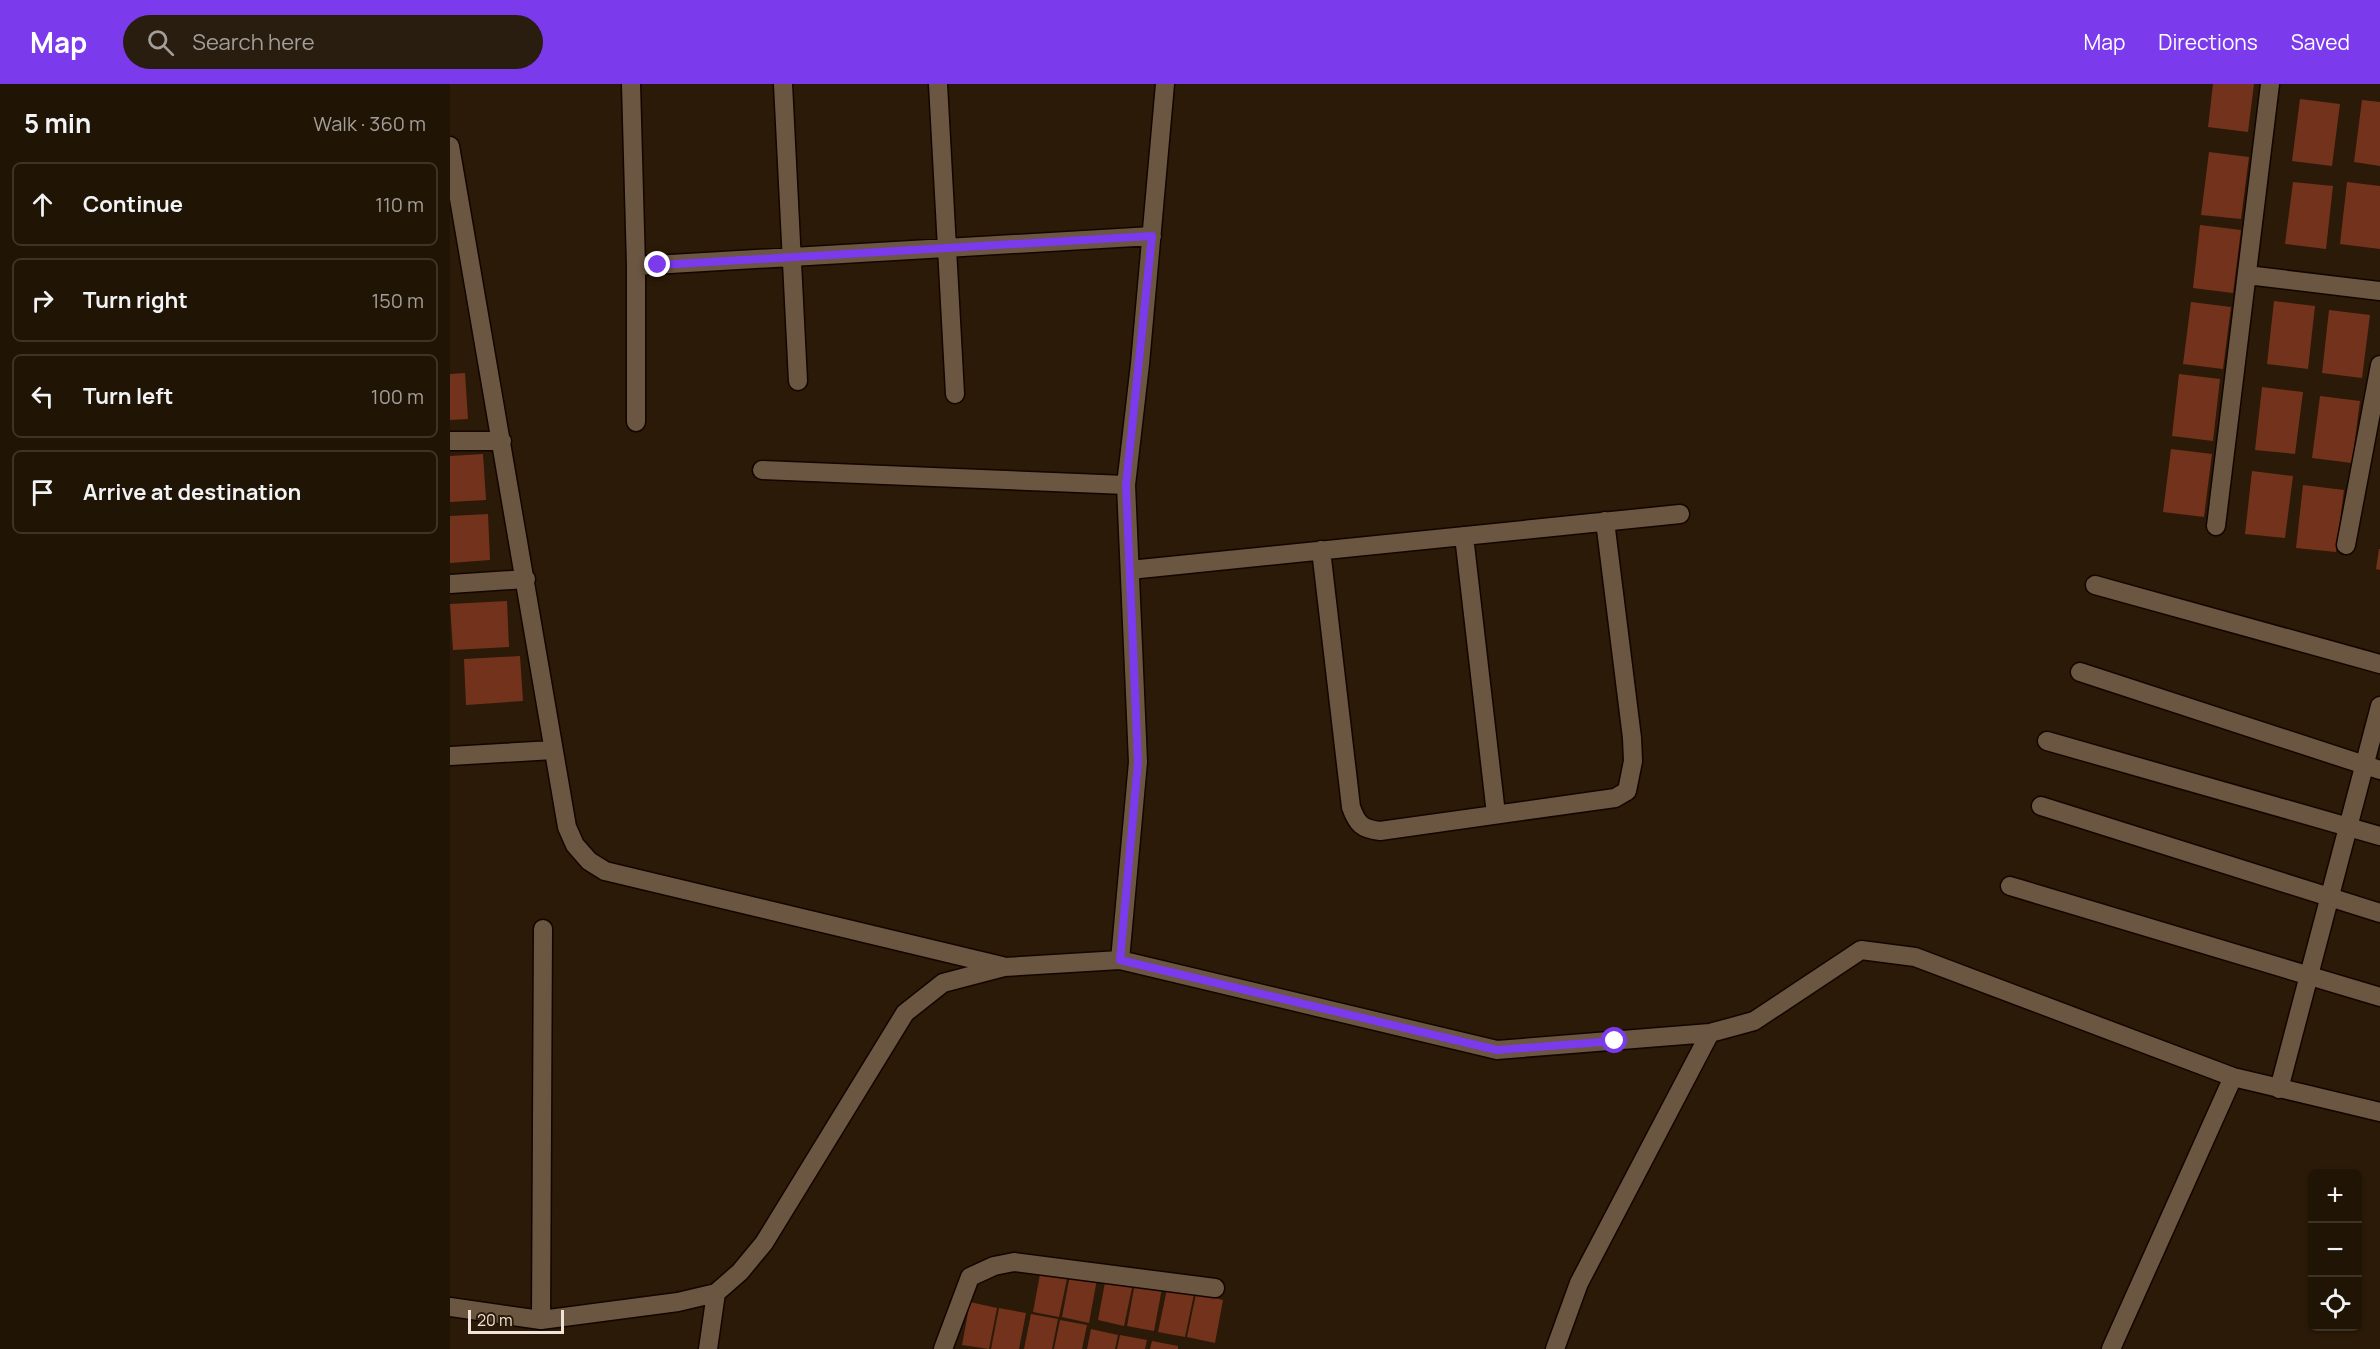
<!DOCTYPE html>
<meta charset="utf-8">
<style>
body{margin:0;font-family:Manrope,sans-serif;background:#281d0f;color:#f1f3f6}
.controls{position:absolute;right:18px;bottom:18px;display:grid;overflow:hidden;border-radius:9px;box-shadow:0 2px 4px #0004}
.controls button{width:54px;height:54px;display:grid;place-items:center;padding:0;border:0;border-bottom:2px solid #3d3327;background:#201405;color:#f1f3f6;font:30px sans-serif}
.scale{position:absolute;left:18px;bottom:15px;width:96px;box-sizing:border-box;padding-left:6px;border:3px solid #f0e4d8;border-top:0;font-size:16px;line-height:21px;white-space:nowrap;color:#f0e4d8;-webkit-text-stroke:4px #2b1a07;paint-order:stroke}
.stop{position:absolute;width:18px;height:18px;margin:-14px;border:4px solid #7c3aed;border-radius:50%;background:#fff}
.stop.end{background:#7c3aed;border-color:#fff;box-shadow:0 2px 6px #0008}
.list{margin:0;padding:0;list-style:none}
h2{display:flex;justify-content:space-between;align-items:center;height:78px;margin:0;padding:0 24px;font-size:26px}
h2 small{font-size:20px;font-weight:400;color:#a29e9a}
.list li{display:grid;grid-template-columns:39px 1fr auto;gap:18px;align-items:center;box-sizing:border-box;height:84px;margin:0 12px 12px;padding:0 12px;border:2px solid #3d3327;border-radius:9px}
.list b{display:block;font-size:22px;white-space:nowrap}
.list em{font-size:20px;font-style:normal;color:#a29e9a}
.icon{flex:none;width:33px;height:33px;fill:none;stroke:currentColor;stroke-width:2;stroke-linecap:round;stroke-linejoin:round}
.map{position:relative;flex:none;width:1930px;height:1265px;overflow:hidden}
header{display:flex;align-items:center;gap:36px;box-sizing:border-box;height:84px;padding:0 30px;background:#7c3aed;color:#fff}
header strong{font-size:28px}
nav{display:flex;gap:33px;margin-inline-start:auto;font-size:21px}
.search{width:420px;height:54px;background:#281d0f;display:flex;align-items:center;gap:15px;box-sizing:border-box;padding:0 21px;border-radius:33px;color:#a29e9a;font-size:22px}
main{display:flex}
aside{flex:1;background:#201405}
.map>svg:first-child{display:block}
.building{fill:#73321c}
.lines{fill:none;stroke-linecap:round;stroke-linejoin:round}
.minor-casing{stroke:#130500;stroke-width:21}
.minor{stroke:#6a5641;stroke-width:18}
.route{stroke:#7c3aed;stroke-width:8}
</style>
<header>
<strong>Map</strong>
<div class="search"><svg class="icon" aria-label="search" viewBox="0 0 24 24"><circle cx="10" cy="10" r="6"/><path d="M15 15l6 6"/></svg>Search here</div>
<nav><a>Map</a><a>Directions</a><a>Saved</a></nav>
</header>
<main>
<aside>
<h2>5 min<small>Walk · 360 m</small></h2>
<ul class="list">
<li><svg class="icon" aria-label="ahead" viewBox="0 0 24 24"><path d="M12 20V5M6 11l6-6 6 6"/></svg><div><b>Continue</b></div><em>110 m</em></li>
<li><svg class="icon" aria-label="right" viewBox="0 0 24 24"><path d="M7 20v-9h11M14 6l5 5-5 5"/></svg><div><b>Turn right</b></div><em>150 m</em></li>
<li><svg class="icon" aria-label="left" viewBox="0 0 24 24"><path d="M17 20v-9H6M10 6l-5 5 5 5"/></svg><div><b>Turn left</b></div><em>100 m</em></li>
<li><svg class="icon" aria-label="arrive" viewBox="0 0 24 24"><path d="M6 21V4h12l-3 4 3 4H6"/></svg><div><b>Arrive at destination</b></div></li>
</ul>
</aside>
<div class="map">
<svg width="1930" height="1265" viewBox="0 0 1930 1265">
<rect width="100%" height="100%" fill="#2b1a07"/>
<!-- building -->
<path class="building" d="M1763 0H1804L1798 48 1758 43Z
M1850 15 1890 20 1882 82 1842 77Z
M1912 16 1930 18V82L1904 78Z
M1759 68 1799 73 1791 135 1751 131Z
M1843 98 1883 102 1876 165 1835 160Z
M1897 98 1930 102V165L1890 160Z
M1750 141 1791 146 1783 209 1743 204Z
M1824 217 1865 222 1858 285 1817 280Z
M1741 218 1781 223 1773 285 1733 280Z
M1879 226 1920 231 1912 294 1872 289Z
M15 289 18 335 0 336V290Z
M1729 290 1770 295 1763 357 1722 352Z
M1812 303 1853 308 1845 370 1805 366Z
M1870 312 1910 317 1902 379 1862 374Z
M1721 365 1762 370 1754 433 1713 428Z
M33 370 36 416 0 418V372Z
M1802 387 1843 392 1835 454 1795 450Z
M1853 401 1894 406 1886 468 1846 464Z
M38 430 40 476 0 479V432Z
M1929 465H1930V486L1926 485Z
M57 517 59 563 3 566 0 520Z
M70 572 73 617 16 621 14 575Z
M591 1185 618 1190 609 1233 583 1228Z
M620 1191 647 1195 639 1239 612 1233Z
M656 1193 683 1199 674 1242 648 1236Z
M685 1199 712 1204 704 1247 677 1242Z
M717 1205 744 1210 735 1253 708 1248Z
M746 1210 773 1216 765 1259 737 1253Z
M520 1218 547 1224 539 1265 512 1261Z
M549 1224 576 1229 569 1265H541Z
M581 1230 608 1235 602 1265H574Z
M610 1236 637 1241 632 1265H604Z
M641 1245 668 1251 665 1265H637Z
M670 1251 697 1256 695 1265H667Z
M702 1257 728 1262V1265H700Z"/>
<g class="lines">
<defs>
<path id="minor" d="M181 0 186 182V338
M333 0 348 297
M488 0 505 310
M0 62 117 743 125 761 139 777 155 787 552 882
M186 182 702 152
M1797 191 1930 207
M0 357H52
M312 386 676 401
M1766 442 1820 0
M1014 452 1046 730
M1896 461 1930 281
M871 466 901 723C907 740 912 745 930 747L1165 714 1177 707 1183 677 1182 654 1155 437
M680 486 1230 430
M0 500 76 495
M1645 501 1930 580
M1630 588 1930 686
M1597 657 1930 752
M0 672 103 666
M1591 722 1930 829
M1560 802 1930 913
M670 876 688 678 676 401 690 280 715 0
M1829 1005 1930 622
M0 1223 91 1236 228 1218 266 1209 290 1188 314 1159 455 929 493 899 554 883 670 876 1047 966 1260 949 1304 937 1411 866 1465 873 1783 993 1930 1028
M91 1236 93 845
M258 1265 266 1209
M493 1265 520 1193 544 1182 564 1178 765 1204
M1105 1265 1129 1199 1260 949
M1661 1265 1783 993"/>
</defs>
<!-- minor casing -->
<use href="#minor" class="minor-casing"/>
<!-- minor -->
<use href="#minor" class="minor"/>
</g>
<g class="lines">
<!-- route -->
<path class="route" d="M208 181 702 152 676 401 688 678 670 876 1047 966 1165 957"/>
</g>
</svg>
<div class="controls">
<button>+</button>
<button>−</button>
<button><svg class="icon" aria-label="locate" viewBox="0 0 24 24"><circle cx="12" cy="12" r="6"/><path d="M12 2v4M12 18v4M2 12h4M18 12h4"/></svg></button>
</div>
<div class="scale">20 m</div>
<div class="stop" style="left:1165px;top:957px"></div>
<div class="stop end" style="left:208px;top:181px"></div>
</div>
</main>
